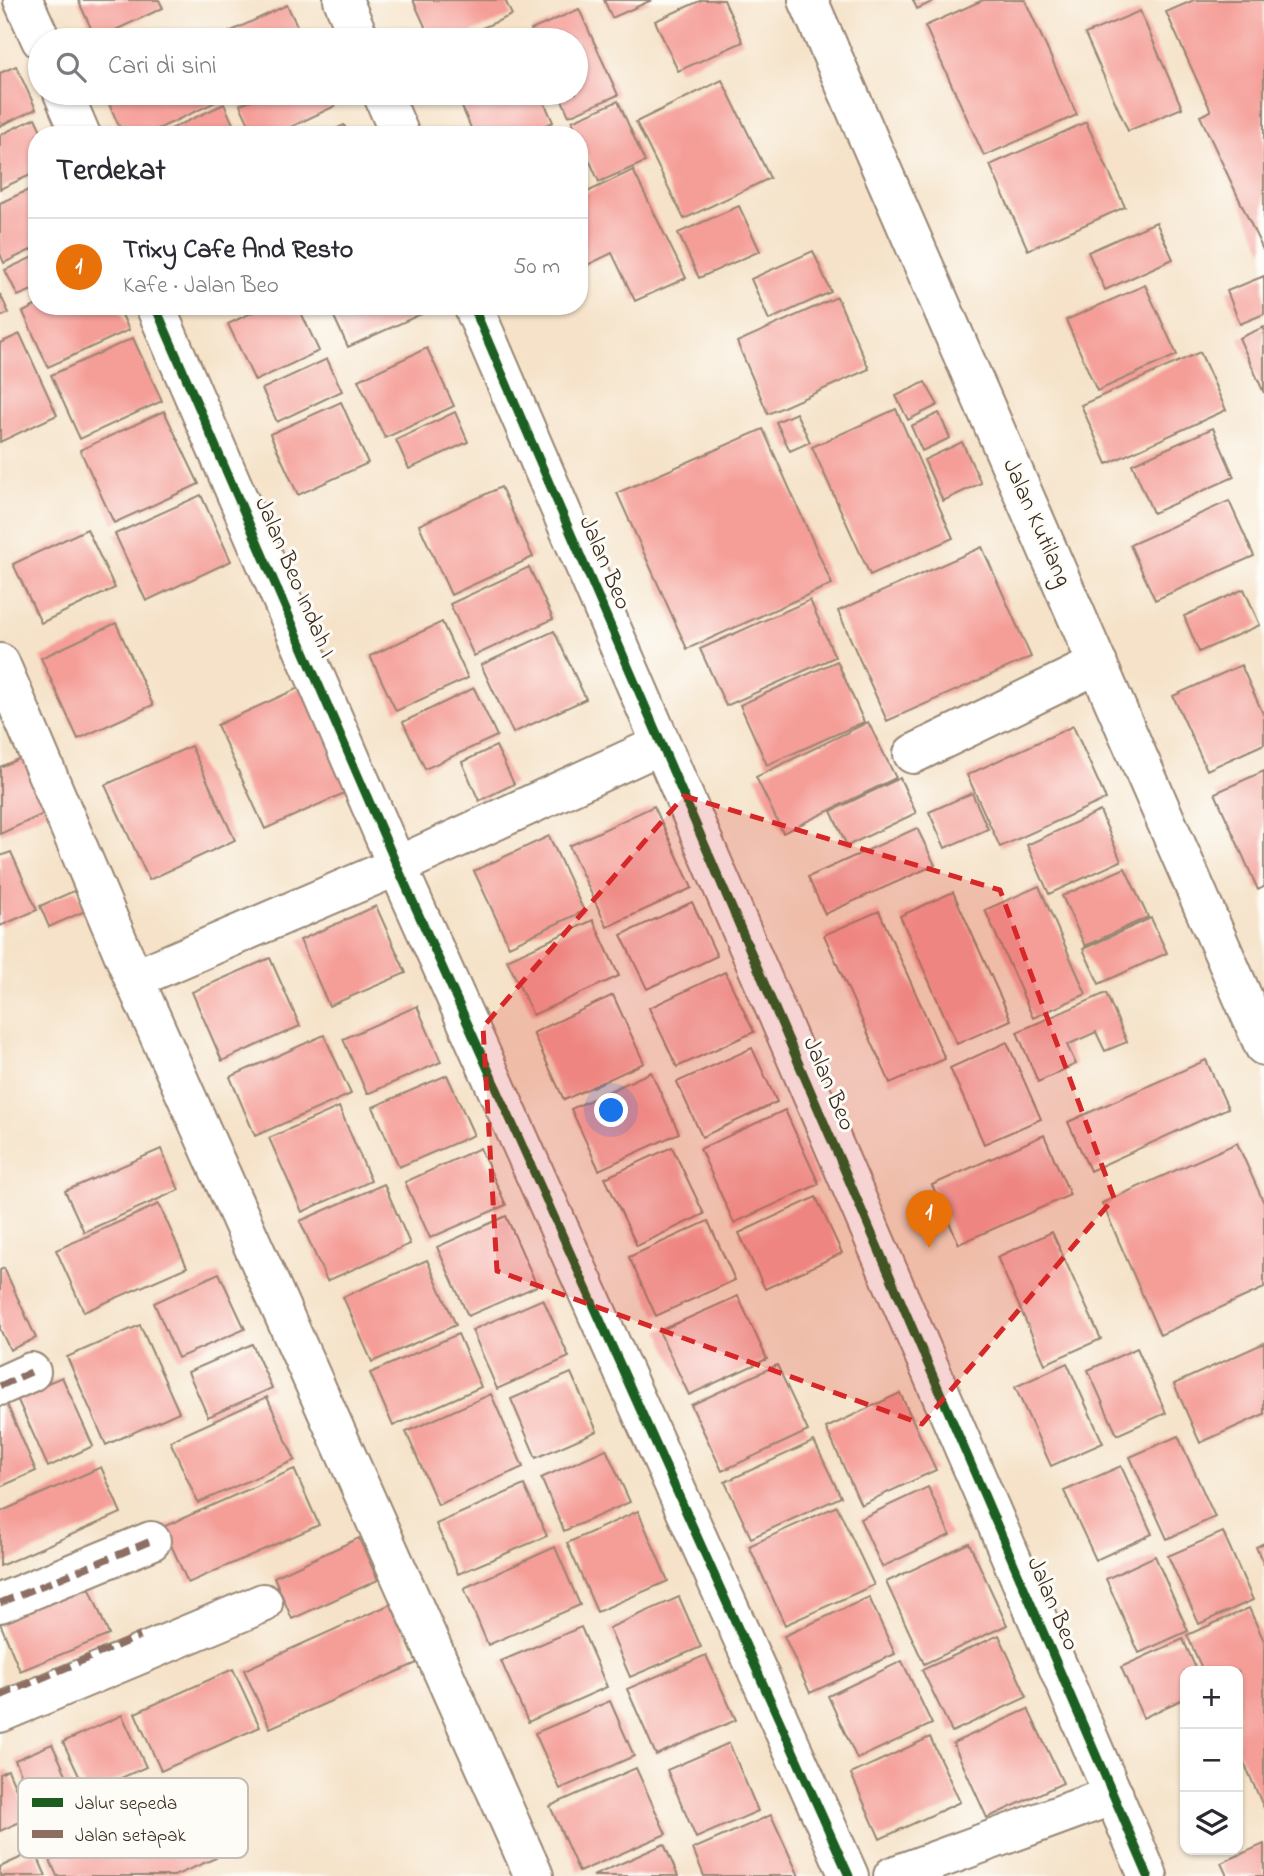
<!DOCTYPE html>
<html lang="id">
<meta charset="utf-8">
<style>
body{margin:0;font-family:"Indie Flower",sans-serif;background:#f7f7f7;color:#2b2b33}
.controls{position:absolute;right:21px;bottom:21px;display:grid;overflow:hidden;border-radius:14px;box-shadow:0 2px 5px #0004}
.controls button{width:63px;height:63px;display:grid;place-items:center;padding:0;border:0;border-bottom:2px solid #e1e1e2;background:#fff;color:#2b2b33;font:35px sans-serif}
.you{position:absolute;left:612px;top:1111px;width:24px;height:24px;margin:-18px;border:5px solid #fff;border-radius:50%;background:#1a73e8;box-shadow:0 0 0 10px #1a73e833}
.badge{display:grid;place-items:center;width:46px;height:46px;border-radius:50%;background:#0f766e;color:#fff;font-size:23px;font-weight:700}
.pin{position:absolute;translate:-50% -58px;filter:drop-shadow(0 2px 4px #0008)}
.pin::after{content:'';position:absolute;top:37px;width:24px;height:21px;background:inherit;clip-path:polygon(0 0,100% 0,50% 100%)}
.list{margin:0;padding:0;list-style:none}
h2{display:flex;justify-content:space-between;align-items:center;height:91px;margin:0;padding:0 28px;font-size:30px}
h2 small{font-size:23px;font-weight:400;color:#7c7c81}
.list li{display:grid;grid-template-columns:46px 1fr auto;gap:21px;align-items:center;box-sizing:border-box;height:98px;padding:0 28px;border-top:2px solid #e1e1e2}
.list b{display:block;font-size:26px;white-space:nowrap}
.list p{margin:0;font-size:23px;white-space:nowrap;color:#7c7c81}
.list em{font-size:23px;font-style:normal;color:#7c7c81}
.icon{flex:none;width:38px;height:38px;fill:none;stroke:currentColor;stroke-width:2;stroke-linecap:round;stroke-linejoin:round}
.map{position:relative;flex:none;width:1264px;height:1876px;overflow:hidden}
.search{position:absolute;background:#fff;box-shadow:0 2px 5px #0004;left:28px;top:28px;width:560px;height:77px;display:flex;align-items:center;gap:18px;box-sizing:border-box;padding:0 24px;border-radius:38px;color:#7c7c81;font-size:26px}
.panel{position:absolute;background:#fff;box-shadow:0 2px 5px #0004;left:28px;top:126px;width:560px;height:189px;border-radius:28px}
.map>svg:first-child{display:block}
.building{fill:#f59d97}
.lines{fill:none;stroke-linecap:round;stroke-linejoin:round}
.minor-casing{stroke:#988673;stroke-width:42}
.minor{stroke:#fff;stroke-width:38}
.quiet{stroke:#8d6e63;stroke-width:7;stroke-dasharray:14 7;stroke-linecap:butt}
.cycleway-casing{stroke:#fdfcf7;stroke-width:13}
.cycleway{stroke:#1b5e20;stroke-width:9}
.marked{fill:#d62828;fill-opacity:0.2;stroke:#d62828;stroke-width:5;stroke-dasharray:14 9;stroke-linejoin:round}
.labels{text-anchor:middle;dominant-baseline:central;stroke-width:6;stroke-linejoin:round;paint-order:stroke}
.street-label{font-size:24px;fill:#3b2a1e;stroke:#fdfcf7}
.key{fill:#fdfcf7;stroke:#c3bdb6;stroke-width:2}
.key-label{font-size:19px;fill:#3b2a1e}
</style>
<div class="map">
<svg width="1264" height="1876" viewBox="0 0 1264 1876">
<rect width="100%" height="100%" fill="#fdfcf7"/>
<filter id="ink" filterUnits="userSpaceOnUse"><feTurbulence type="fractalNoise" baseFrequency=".0143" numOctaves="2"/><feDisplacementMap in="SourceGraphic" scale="14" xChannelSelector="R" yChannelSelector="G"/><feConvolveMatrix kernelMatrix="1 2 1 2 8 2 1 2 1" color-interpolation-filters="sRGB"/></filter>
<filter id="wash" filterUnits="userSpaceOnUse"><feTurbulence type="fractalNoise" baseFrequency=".00686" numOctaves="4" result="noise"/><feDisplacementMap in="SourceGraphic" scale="28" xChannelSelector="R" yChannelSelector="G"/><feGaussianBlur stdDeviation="1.57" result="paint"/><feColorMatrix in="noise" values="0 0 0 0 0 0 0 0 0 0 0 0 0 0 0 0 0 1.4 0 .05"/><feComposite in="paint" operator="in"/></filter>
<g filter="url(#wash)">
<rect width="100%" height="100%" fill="#f5e2c8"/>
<g id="blocks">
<!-- building -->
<path class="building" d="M78 0H159L163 8 96 39Z
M413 0H505L512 15 455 40H431Z
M604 0H652L612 18Z
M702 0H724L743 42 678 71 655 21Z
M913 0H936L917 9Z
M983 0H1025L1077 115 984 156 925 26Z
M1194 0H1264V252L1200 116 1211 111 1166 12Z
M287 5 304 40H212Z
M579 9 618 95 569 116 559 93H576V40H536L531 30Z
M1140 11 1182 108 1128 131 1085 34Z
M16 66 36 109 0 126V73Z
M722 80 770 178 684 219 636 122Z
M104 93H216L220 100 145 135H123Z
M266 93H329L335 106 274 135H254L240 105Z
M456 93H540L553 122 524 135H474Z
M618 101 645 162 599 182 572 121Z
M224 104 238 135H158Z
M35 118 43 135H37V172L0 189V135Z
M1086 122 1125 207 1028 250 990 165Z
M344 125 349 135H323Z
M633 170 686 278 635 301 612 253 579 269V196Z
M37 186V247L4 263 0 254V203Z
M739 206 760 251 699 278 678 233Z
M1156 222 1173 259 1105 290 1088 252Z
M813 251 831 292 769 320 751 279Z
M37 255V288L18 296 5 270Z
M1264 276V314L1240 324 1227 291Z
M1145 285 1177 355 1097 391 1066 320Z
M0 294 9 313 0 317Z
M837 297 869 369 768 414 737 342Z
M37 305 118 306 129 330 48 367 23 312Z
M266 306H298L319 351 255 381 228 324Z
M329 306H426L428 311 348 347Z
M1264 327V393L1239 338Z
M20 334 57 415 0 442V343Z
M133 338 162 401 80 439 51 375Z
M427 348 454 406 385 438 358 380Z
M1200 352 1226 410 1107 464 1081 405Z
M327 359 342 391 277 422 262 389Z
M925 382 938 405 908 420 896 396Z
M341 402 368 463 298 495 270 434Z
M896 409 953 538 870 575 812 447Z
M164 411 199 484 114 523 80 450Z
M455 412 468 442 409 469 396 440Z
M796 413 810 442 790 451 776 422Z
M939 413 950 438 922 451 911 426Z
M1213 428 1234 477 1153 513 1132 464Z
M763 429 832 584 687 649 617 493Z
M962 442 981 483 943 501 924 460Z
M501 487 533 557 451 595 419 525Z
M201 495 231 561 146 601 115 534Z
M1229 501 1254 556 1155 600 1130 545Z
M87 529 115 588 41 623 13 564Z
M982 547 1031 657 887 721 838 611Z
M529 567 553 619 474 656 450 604Z
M1244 589 1260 625 1199 652 1184 616Z
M810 600 835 657 726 706 700 649Z
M442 622 468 678 396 711 370 656Z
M116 623 153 705 78 739 41 658Z
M554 631 586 699 513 733 481 665Z
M837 661 864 722 767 765 740 705Z
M1241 665 1264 716V744L1207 770 1173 696Z
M303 686 351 790 265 829 217 725Z
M474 688 497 736 425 769 403 722Z
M868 722 896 778 783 833 756 777Z
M1073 726 1106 799 1000 847 967 775Z
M191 746 235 840 149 880 105 785Z
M496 746 514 784 479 801 462 762Z
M23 757 48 812 0 834V767Z
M1264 771V887L1258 890 1215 793Z
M900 778 916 813 847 846 831 811Z
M972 793 988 829 945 848 929 812Z
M654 806 692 888 607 927 569 846Z
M1100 811 1121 861 1049 894 1027 845Z
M917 828 935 865 825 914 808 877Z
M549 836 584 911 509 946 474 871Z
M11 852 37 910 0 926V856Z
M1125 868 1148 917 1085 946 1062 896Z
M1039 886 1086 994 1033 1018 985 910Z
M76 890 85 911 49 927 40 906Z
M953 892 1011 1020 957 1044 900 916Z
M692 902 717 956 647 989 621 935Z
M376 906 406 973 329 1006 300 940Z
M879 911 945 1059 890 1083 824 935Z
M1151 918 1167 953 1099 984 1083 949Z
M593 920 619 976 533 1015 507 960Z
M270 958 300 1026 222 1061 192 992Z
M725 972 754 1032 677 1067 649 1008Z
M1106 993 1127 1042 1105 1051 1096 1032 1067 1045 1076 1064 1038 1082 1017 1032Z
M613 995 644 1063 564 1100 533 1033Z
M417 1006 441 1062 367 1094 343 1039Z
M324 1035 351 1094 255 1136 230 1077Z
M1007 1042 1041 1119 984 1144 950 1068Z
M752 1048 777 1102 702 1137 677 1082Z
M1206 1060 1228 1108 1090 1171 1068 1122Z
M651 1072 679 1133 599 1170 571 1109Z
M447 1075 474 1135 399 1167 373 1107Z
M339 1107 371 1181 302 1212 269 1138Z
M785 1110 819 1184 734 1223 700 1149Z
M1044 1135 1070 1195 959 1244 932 1185Z
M1237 1143 1264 1203V1288L1160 1335 1102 1203Z
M672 1147 704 1214 637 1246 605 1178Z
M480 1148 506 1205 430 1238 405 1182Z
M161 1149 179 1190 84 1232 65 1191Z
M384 1184 410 1244 327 1281 300 1221Z
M816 1197 842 1253 765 1289 739 1233Z
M159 1204 187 1267 84 1312 56 1250Z
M506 1216 537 1286 468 1316 437 1247Z
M708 1221 735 1280 656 1316 629 1257Z
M1052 1232 1101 1339 1045 1364 997 1257Z
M427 1260 456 1325 372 1362 343 1297Z
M4 1268 36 1338 10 1350 0 1329V1270Z
M219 1273 245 1329 178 1358 154 1303Z
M738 1296 767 1359 689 1395 659 1331Z
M543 1299 569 1357 497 1389 472 1330Z
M140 1325 179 1412 106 1445 67 1357Z
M458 1334 481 1387 393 1426 370 1373Z
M1264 1343V1414L1200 1443 1174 1384Z
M252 1344 272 1388 208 1417 188 1372Z
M1137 1348 1166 1413 1117 1435 1088 1370Z
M1067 1363 1103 1443 1051 1466 1015 1387Z
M777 1365 808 1431 722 1471 691 1405Z
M571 1373 597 1431 536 1458 511 1399Z
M62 1377 93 1446 48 1467 16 1396Z
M900 1393 936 1470 861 1505 826 1428Z
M491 1394 523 1467 438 1505 406 1432Z
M267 1397 295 1460 198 1503 170 1441Z
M6 1402 36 1471 0 1487V1405Z
M1178 1436 1215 1517 1167 1539 1130 1457Z
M814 1441 841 1497 751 1538 725 1482Z
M606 1449 630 1502 564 1531 541 1478Z
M1121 1466 1152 1534 1096 1560 1064 1491Z
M101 1467 121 1513 0 1566V1512Z
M294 1469 319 1525 188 1583 163 1527Z
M524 1485 547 1536 458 1574 436 1524Z
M928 1487 950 1535 882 1567 860 1519Z
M837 1506 874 1585 785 1625 749 1546Z
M638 1511 668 1581 597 1612 567 1543Z
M1223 1532 1253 1600 1199 1624 1168 1556Z
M359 1538 378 1580 292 1619 274 1577Z
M969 1543 1007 1625 924 1664 886 1582Z
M1264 1543V1565L1256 1547Z
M555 1547 580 1605 488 1645 464 1588Z
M1155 1556 1188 1631 1139 1653 1106 1579Z
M85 1577 109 1635 20 1671 0 1623V1611Z
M679 1597 701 1647 630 1677 609 1628Z
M869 1597 895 1654 810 1693 784 1636Z
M391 1604 417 1663 270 1728 244 1670Z
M1249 1608 1264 1641V1808L1238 1749V1671H1203L1187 1635Z
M581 1627 607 1687 528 1722 501 1661Z
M999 1635 1027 1697 952 1732 922 1670Z
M1183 1639 1197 1671H1185V1698L1143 1718 1121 1667Z
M706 1655 736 1720 656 1755 627 1689Z
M902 1661 932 1724 857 1759 828 1696Z
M233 1669 260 1727 161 1771 135 1713Z
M610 1701 634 1756 560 1789 535 1733Z
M1028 1709 1063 1783 987 1818 953 1743Z
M122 1715 146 1767 87 1793 63 1742Z
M930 1737 960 1802 880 1839 851 1774Z
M729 1743 758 1811 696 1838 667 1770Z
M52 1744 78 1800 40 1817 15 1760Z
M636 1768 666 1834 579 1872 550 1806Z
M8 1770 29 1818 0 1831V1774Z
M187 1790 216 1858 174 1876H57L46 1851Z
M771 1815 799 1876H704L693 1849Z
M664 1844 678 1876H593Z
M1264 1844V1876H1227L1221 1863Z
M35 1851 46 1876H0V1867Z"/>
</g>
</g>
<g filter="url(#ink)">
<use href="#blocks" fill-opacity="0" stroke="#988673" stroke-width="2"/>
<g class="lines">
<defs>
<path id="minor" d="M23 0 41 40
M343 0 360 40
M808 0 1264 1046
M63 93 81 135
M382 93 400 135
M155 306 397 866 849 1876
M473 306 1148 1876
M0 663 134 979 534 1876
M913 754 1098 664
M134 979 397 866 660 745
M0 1386 31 1372
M0 1603 151 1541
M0 1713 263 1603
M893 1876 1114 1795"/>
</defs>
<!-- minor casing -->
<use href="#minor" class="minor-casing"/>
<!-- minor -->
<use href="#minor" class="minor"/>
<!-- quiet -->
<path class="quiet" d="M0 1386 31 1372
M0 1603 151 1541
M0 1696 140 1636"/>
<defs>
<path id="cycleway" d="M155 306 397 866 849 1876
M473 306 1148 1876"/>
</defs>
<!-- cycleway casing -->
<use href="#cycleway" class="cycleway-casing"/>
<!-- cycleway -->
<use href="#cycleway" class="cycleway"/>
</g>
</g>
<!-- marked area -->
<path class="marked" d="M684 796 1000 890 1114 1198 922 1424 497 1271 483 1027Z"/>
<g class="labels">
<!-- street labels -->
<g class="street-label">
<text transform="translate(1036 523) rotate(66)">Jalan Kutilang</text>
<text transform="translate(604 563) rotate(67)">Jalan Beo</text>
<text transform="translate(294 578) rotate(67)">Jalan Beo Indah I</text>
<text transform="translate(828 1084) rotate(67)">Jalan Beo</text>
<text transform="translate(1052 1604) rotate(67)">Jalan Beo</text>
</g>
</g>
<!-- legend -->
<rect x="18" y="1778" width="230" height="80" rx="10" class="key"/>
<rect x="32" y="1798" width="31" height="9" fill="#1b5e20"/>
<rect x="32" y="1830" width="31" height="8" fill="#8d6e63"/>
<g class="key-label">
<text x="75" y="1809">Jalur sepeda</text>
<text x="75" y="1841">Jalan setapak</text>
</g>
</svg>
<div class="controls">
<button>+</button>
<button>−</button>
<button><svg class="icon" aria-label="layers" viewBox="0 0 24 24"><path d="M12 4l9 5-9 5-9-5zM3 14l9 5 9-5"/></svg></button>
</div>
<div class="you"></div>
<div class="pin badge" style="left:929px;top:1248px;background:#e8710a">1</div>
<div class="search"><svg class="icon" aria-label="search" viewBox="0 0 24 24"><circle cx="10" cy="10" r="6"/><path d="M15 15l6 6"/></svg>Cari di sini</div>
<section class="panel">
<h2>Terdekat<small></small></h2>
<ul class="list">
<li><span class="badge" style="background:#e8710a">1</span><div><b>Trixy Cafe And Resto</b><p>Kafe · Jalan Beo</p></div><em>50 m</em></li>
</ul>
</section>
</div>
